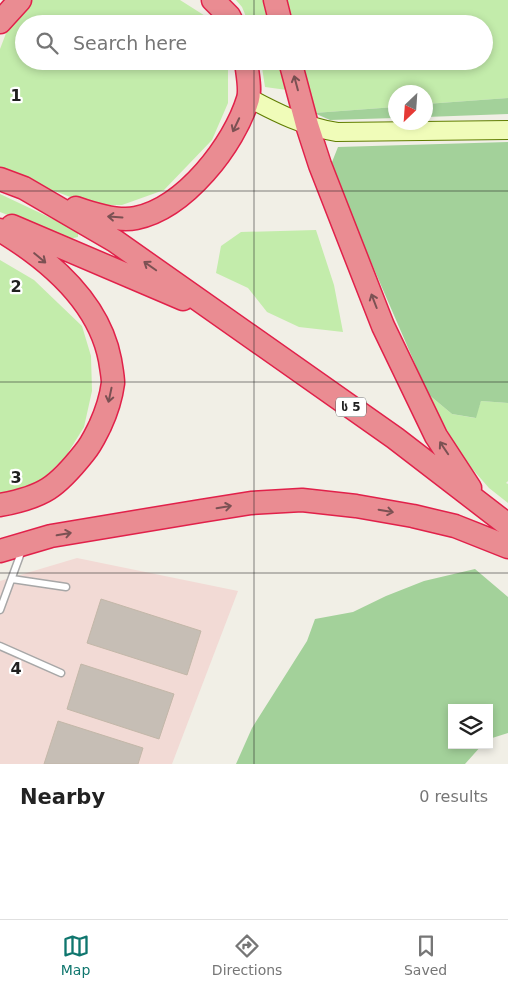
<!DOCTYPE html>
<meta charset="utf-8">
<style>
body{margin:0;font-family:"DejaVu Sans","Noto Sans Georgian",sans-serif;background:#f6f6f6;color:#222}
.controls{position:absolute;right:15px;bottom:15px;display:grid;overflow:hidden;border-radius:0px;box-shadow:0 2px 8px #0003}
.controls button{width:45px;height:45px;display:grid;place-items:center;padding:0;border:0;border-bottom:1px solid #e0e0e0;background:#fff;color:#222;font:25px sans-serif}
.compass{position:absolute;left:388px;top:85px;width:45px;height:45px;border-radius:50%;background:#fff;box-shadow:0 2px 8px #0003;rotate:205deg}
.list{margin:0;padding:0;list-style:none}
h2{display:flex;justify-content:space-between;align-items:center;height:65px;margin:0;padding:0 20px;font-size:21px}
h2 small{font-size:16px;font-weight:400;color:#767676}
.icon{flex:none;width:28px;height:28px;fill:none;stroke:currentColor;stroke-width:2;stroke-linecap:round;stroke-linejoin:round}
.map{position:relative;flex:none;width:508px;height:764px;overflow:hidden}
.search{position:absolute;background:#fff;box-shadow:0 2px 8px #0003;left:15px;right:15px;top:15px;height:55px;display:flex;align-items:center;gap:12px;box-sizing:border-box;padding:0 18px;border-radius:28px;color:#767676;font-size:19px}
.sheet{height:155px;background:#fff}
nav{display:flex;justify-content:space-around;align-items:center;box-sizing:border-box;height:70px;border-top:1px solid #e0e0e0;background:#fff;font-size:14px;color:#767676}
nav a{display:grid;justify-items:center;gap:2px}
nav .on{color:#0f766e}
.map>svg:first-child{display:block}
.commercial{fill:#f2dad5}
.grass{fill:#c3ecab}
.forest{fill:#a3d19a}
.building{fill:#c6beb5;stroke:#c3b7a8}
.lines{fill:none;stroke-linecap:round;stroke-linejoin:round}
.lane-casing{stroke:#a7a7a7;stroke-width:9}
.secondary-casing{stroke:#607d01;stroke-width:20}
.highway-casing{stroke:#e1214a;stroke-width:25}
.lane{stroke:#fff;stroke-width:6}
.secondary{stroke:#f0fcb9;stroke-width:18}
.highway{stroke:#ea8c92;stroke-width:22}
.oneway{stroke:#7b5153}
.grid{fill:none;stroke:#202020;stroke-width:1;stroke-opacity:0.55}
.labels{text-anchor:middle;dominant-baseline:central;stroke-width:4.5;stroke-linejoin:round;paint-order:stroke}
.shield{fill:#fff;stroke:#636363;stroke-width:1}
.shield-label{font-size:12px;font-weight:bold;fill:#202020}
.grid-label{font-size:16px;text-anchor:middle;font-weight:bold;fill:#202020;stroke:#fff;stroke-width:4.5;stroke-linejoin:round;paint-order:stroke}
</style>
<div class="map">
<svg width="508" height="764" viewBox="0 0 508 764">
<rect width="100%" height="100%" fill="#f1efe6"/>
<!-- commercial -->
<path class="commercial" d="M77 558 238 591 172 764H0V581Z"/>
<!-- grass -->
<path class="grass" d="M28 0H180L210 19 212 24H24V61H228V103L212 140 164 190 122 205H91L0 170V49L13 15Z
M236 0H268L273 24H249L242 7Z
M287 0H508V98L426 104V92H396L395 107 314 113 301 61H484V24H292Z
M261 61H281L287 90 265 87Z
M0 194 74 229 78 233V237L69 239 0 212Z
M316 230 334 285 343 332 299 327 267 312 248 288 216 273 221 246 241 232Z
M0 260 34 280 82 326 91 356 92 391 84 427 66 456 44 478 9 495 0 496Z
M428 394 452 414 475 418 481 401 508 403V481L506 483 508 484V503L489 488 461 456Z"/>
<!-- forest -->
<path class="forest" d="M508 98V114L426 117V104Z
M395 107V118L330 120 314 113Z
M508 142V403L481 401 476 418 452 414 428 394 330 167 338 147Z
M475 569 508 597V733L489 739V708H452V745H482L465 764H236L252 728 307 641 315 619 353 612 386 596 424 581Z"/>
<!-- building -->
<path class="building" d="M101 599 201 631 187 675 87 643Z
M81 664 174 694 159 739 67 709Z
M58 721 143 748 138 764H44Z"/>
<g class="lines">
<defs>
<path id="lane" d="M12 579 66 587
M0 610 22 550
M0 646 61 673"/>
<path id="secondary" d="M249 98C277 113 305 127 337 132L508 130"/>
<path id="highway" d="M213 0 229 16 233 24
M275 0 281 24
M0 22 20 0
M290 61 307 125 320 165 383 326 436 436 470 488
M0 179 24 188 115 241 395 438 508 525
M76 208C93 214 118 222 136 218 185 208 234 145 248 99 251 89 247 72 246 61
M12 226 183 299
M0 230C48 259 99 302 110 360 111 367 113 376 113 383 111 398 106 413 100 426 95 436 91 445 84 453 57 487 44 497 0 505
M0 551 51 536 201 511 251 503 302 500 356 506 413 516 455 526 508 547"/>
</defs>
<!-- lane casing -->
<use href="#lane" class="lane-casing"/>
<!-- secondary casing -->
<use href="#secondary" class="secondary-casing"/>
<!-- highway casing -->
<use href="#highway" class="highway-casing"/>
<!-- lane -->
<use href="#lane" class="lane"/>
<!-- secondary -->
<use href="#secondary" class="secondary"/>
<!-- highway -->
<use href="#highway" class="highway"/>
</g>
<!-- one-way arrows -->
<defs><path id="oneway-shaft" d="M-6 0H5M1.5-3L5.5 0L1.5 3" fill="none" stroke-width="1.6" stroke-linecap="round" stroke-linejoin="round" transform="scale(1.25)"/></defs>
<g class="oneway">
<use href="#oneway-shaft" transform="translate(296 83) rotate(-105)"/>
<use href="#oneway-shaft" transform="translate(236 125) rotate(115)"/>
<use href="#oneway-shaft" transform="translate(115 217) rotate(-176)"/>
<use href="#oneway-shaft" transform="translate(40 258) rotate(40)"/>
<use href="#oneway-shaft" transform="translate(150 266) rotate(-145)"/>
<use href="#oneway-shaft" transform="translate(374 301) rotate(-111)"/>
<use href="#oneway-shaft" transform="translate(110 395) rotate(102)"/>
<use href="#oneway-shaft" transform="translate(444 448) rotate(-124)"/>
<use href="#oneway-shaft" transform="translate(224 507) rotate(-9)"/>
<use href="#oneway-shaft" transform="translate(386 511) rotate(10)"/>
<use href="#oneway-shaft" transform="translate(64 534) rotate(-10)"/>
</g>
<!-- grid -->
<path class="grid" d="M254 0V24M254 61V764M0 191H508M0 382H508M0 573H508"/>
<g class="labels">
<!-- shield labels -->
<rect class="shield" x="336" y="397.5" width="30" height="19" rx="4"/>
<g class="shield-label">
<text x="351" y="407">ს 5</text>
</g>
</g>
<g class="grid-label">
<text x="16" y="101">1</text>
<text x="16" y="292">2</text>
<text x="16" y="483">3</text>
<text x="16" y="674">4</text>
</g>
</svg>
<div class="controls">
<button><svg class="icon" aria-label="layers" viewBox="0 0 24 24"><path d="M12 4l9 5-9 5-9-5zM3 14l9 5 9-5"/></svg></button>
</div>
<svg class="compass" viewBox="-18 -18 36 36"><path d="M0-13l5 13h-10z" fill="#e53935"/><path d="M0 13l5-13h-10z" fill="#767676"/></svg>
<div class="search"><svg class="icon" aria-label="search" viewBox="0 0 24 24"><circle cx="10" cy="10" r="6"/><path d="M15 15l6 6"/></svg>Search here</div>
</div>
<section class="sheet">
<h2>Nearby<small>0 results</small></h2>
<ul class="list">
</ul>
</section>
<nav>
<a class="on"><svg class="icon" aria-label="map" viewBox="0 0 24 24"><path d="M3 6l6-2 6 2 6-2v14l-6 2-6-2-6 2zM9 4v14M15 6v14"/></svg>Map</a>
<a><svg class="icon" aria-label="directions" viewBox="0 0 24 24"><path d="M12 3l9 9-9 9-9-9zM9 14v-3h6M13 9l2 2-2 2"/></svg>Directions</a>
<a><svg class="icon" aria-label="saved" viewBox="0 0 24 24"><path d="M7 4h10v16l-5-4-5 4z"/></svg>Saved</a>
</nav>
